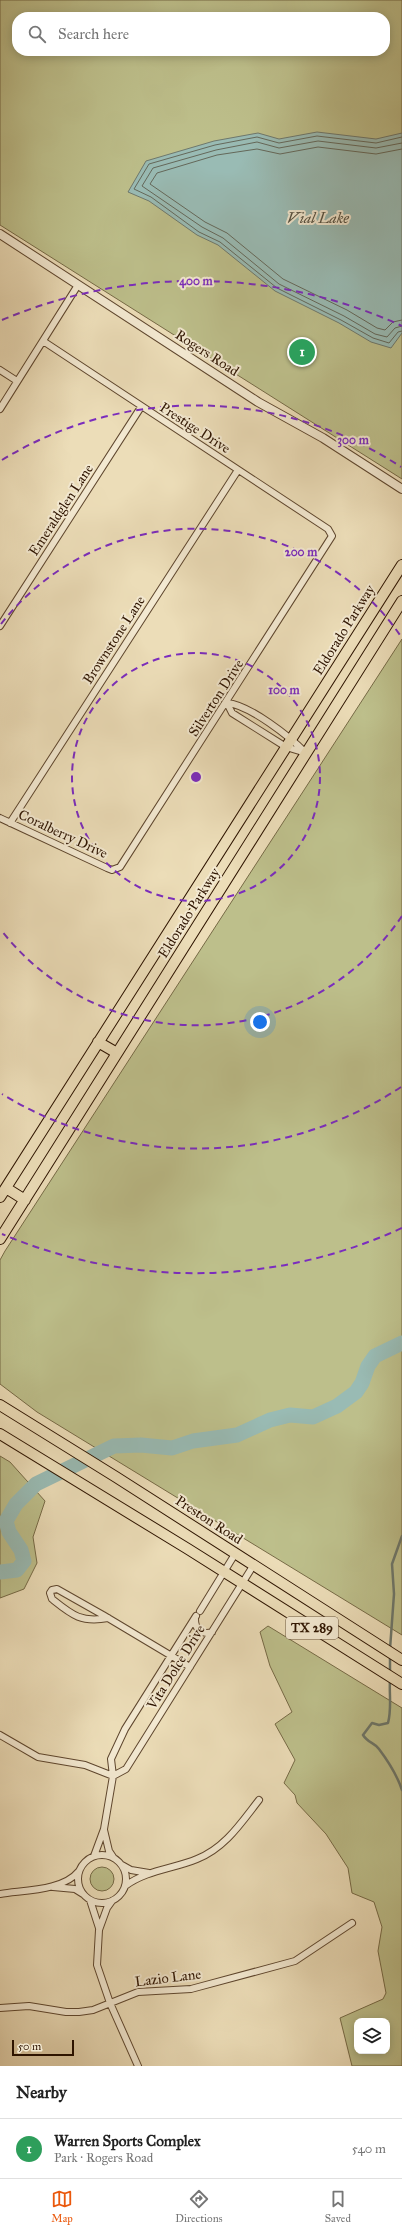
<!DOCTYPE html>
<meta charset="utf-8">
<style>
body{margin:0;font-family:"IM FELL Great Primer",serif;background:#f2f2f2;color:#222}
.controls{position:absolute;right:12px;bottom:12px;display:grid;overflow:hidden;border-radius:8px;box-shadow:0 2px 10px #0003}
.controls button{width:36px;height:36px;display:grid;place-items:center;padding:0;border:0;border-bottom:1px solid #e0e0e0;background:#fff;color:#222;font:20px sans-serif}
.scale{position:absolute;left:12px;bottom:10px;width:62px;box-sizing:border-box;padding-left:4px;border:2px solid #2e1400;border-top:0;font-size:11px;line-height:14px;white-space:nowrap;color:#2e1400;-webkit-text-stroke:3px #f3e9d1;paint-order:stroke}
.you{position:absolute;left:260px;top:1022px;width:14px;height:14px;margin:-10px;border:3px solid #fff;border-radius:50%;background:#1a73e8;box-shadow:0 0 0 6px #1a73e833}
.badge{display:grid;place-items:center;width:26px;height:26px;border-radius:50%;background:#ea580c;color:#fff;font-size:13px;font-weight:700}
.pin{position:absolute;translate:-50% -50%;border:2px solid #fff;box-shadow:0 1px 4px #0006}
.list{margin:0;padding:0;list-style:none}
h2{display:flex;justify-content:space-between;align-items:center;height:52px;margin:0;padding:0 16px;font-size:17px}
h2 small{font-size:13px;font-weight:400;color:#767676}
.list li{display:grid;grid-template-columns:26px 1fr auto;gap:12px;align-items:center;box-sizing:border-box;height:60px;padding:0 16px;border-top:1px solid #e0e0e0}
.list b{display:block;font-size:15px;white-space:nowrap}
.list p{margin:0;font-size:13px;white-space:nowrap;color:#767676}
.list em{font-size:13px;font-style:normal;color:#767676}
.icon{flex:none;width:22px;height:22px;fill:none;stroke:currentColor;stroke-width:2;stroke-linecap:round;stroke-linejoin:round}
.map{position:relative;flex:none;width:402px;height:2066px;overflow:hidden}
.search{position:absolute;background:#fff;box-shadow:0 2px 10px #0003;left:12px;right:12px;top:12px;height:44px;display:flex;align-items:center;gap:10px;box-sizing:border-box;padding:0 14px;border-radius:16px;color:#767676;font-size:15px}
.sheet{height:112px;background:#fff}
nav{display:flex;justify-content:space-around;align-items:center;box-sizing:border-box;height:56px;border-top:1px solid #e0e0e0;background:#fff;font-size:11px;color:#767676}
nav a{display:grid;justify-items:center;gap:2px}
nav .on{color:#ea580c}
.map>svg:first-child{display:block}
.green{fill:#bdbf8b;stroke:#766a46;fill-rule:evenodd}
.water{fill:#99bbb4;stroke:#6e786c}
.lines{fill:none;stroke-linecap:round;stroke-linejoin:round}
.shore{stroke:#64685a;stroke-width:1}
.stream{stroke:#6e786c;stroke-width:2.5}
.river{stroke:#99bbb4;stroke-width:15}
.minor-casing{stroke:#5e462e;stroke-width:8}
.tertiary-casing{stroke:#5e462e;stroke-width:10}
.primary-casing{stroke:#2e1400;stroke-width:12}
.minor{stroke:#f3e9d1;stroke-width:6}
.tertiary{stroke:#f3e9d1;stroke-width:8}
.primary{stroke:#ecddb8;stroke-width:10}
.ring{fill:none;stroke:#7b2cbf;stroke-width:2;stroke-dasharray:7 5}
.labels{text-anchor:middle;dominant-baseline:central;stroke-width:4;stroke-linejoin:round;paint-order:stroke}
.shield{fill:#f3e9d1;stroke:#69543f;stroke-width:1}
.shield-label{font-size:13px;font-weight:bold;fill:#2e1400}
.street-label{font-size:14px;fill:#2e1400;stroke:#f3e9d1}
.water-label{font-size:15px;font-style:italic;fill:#534e3f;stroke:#f3e9d1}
.centre{fill:#7b2cbf;stroke:#f3e9d1;stroke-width:2}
.ring-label{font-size:12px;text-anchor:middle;font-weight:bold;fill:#7b2cbf;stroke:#f3e9d1;stroke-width:4;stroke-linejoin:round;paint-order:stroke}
</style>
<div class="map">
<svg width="402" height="2066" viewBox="0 0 402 2066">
<rect width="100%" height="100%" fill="#ecddb8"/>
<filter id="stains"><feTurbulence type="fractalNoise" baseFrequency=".005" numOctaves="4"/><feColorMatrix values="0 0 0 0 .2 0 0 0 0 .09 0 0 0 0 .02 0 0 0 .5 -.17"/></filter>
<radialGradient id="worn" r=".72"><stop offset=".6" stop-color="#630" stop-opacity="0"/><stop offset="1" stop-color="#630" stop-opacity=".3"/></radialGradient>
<!-- green -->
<path class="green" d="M0 0H402V479L0 225ZM17 17H385V51H17Z
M402 639V1635L37 1412 0 1384V1260L5 1251Z
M0 1456 10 1462 45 1501 33 1537 37 1563 24 1589 0 1598Z
M268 1626 402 1708V2066H352L340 2018 383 1999 386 1993 378 1951 382 1927 374 1902 352 1893 348 1868 326 1834 297 1803 295 1795 284 1783 295 1760 275 1724 292 1712 270 1666 260 1632ZM357 2021H387V2051H357Z
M90 1879a12 12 0 1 1 24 0a12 12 0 1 1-24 0Z"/>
<!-- water -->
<path class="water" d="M317 132 376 139 402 133V333L391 348 371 342 339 323 275 291 218 245 197 235 149 201 128 192 146 161 214 141 258 133 279 139Z"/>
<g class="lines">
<!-- shore -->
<path class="shore" d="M402 137 376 143 317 136 279 143 257 137 215 145 149 164 134 189 151 197 199 232 220 242 277 288 341 320 373 338 389 343 398 332 402 331
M402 143 376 148 318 141 279 148 257 142 216 150 153 168 142 186 202 227 223 238 279 284 344 316 375 334 387 337 395 328 402 326
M402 149 376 154 318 147 280 154 257 149 217 155 157 173 150 184 205 222 227 233 283 279 347 310 377 328 385 330 393 322 402 320"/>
<!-- stream -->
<path class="stream" d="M390 1649 394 1594 392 1564 402 1536
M390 1673V1656
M390 1680C389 1695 392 1708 388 1723L379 1725 372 1723 363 1735C368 1743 375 1743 379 1749 388 1761 397 1775 402 1790"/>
<!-- river -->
<path class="river" d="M0 1572 17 1570 24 1561 21 1550 9 1532 6 1521 16 1504 36 1484 114 1446 141 1445 172 1448 193 1441 237 1435 270 1420 290 1415 313 1417 337 1406 356 1392 362 1383 368 1366 375 1356 402 1343"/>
<defs>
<path id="minor" d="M0 370 17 381
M0 409 78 285
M0 626 141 407
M227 703C250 705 290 737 306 753L286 747 232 713Z
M0 818 107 868 112 870 120 867 332 536 328 529 43 341
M10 823 238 470
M200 1611 235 1554
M108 1618C81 1623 72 1615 52 1599L50 1593 52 1590 57 1589 103 1615 108 1618 190 1667
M195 1619C195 1630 202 1635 212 1632
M0 1735 38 1757 85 1765 113 1776
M113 1776 126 1769 253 1566
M104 1830 109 1851 113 1857
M78 1879a24 24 0 1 1 48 0a24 24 0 1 1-48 0Z
M94 1856 104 1829 113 1776 111 1759 125 1729 196 1616
M122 1865 131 1870 149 1873
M125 1886C147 1870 173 1869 197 1859 225 1848 241 1823 259 1800
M53 1887 75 1889 83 1894
M0 1894C24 1890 63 1891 79 1871
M90 1900 99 1928
M112 1901 107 1908 99 1930 97 1965 110 2003 138 2066
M0 2008 29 2006 66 2012H79L93 2010 138 1992 191 1989 295 1961 352 1923"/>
<path id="tertiary" d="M0 234 258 402 323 438 402 489"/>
<path id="primary" d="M98 1042 117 1053
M6 1188 25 1200
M0 1197 402 565
M0 1239 402 601
M0 1405 116 1477 402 1660
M0 1434 188 1549 402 1684"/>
</defs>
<!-- minor casing -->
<use href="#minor" class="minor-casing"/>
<!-- tertiary casing -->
<use href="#tertiary" class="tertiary-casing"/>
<!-- primary casing -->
<use href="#primary" class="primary-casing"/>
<!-- minor -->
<use href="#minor" class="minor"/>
<!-- tertiary -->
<use href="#tertiary" class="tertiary"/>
<!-- primary -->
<use href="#primary" class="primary"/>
</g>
<!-- distance rings -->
<g class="ring">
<circle cx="196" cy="777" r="124"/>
<path d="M402 916A248 248 0 0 1 1 930M1 624A248 248 0 0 1 402 638"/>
<path d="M401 1087A372 372 0 0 1 2 1094M2 460A372 372 0 0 1 401 467"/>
<path d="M402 1228A496 496 0 0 1 2 1234M2 320A496 496 0 0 1 402 326"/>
</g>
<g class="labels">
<!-- shield labels -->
<rect class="shield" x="286" y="1617" width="52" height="22" rx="3"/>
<g class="shield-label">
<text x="312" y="1628">TX 289</text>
</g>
<!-- street labels -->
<g class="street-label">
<text transform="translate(207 353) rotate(33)">Rogers Road</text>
<text transform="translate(195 428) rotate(33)">Prestige Drive</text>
<text transform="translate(61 510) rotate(-57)">Emeraldglen Lane</text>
<text transform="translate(344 630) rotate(-58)">Eldorado Parkway</text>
<text transform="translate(114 640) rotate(-57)">Brownstone Lane</text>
<text transform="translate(216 698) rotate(-57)">Silverton Drive</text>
<text transform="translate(63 834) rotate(25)">Coralberry Drive</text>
<text transform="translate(189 913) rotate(-58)">Eldorado Parkway</text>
<text transform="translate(209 1520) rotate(33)">Preston Road</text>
<text transform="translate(176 1667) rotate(-58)">Vita Dolce Drive</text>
<text transform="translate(168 1978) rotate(-7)">Lazio Lane</text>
</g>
<!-- water labels -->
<g class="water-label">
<text x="318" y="218">Vial Lake</text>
</g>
</g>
<circle cx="196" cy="777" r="6" class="centre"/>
<g class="ring-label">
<text x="196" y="285">400 m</text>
<text x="353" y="444">300 m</text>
<text x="301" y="556">200 m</text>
<text x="284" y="694">100 m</text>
</g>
<rect width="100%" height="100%" filter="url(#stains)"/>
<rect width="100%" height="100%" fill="url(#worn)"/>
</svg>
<div class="controls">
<button><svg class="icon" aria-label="layers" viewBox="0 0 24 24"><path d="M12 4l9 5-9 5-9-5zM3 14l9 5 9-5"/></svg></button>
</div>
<div class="scale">50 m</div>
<div class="you"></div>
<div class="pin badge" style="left:302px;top:352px;background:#2e9e5b">1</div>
<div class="search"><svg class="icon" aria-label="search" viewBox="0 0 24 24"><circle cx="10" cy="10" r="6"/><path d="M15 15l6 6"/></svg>Search here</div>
</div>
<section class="sheet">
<h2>Nearby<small></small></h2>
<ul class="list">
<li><span class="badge" style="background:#2e9e5b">1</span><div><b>Warren Sports Complex</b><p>Park · Rogers Road</p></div><em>540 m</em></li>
</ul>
</section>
<nav>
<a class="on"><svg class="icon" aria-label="map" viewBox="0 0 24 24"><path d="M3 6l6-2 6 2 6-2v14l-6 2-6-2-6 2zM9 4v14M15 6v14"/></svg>Map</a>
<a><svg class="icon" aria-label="directions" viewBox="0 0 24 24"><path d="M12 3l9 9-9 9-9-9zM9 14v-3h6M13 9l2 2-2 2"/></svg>Directions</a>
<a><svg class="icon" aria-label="saved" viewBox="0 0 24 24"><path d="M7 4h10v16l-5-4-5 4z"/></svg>Saved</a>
</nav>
